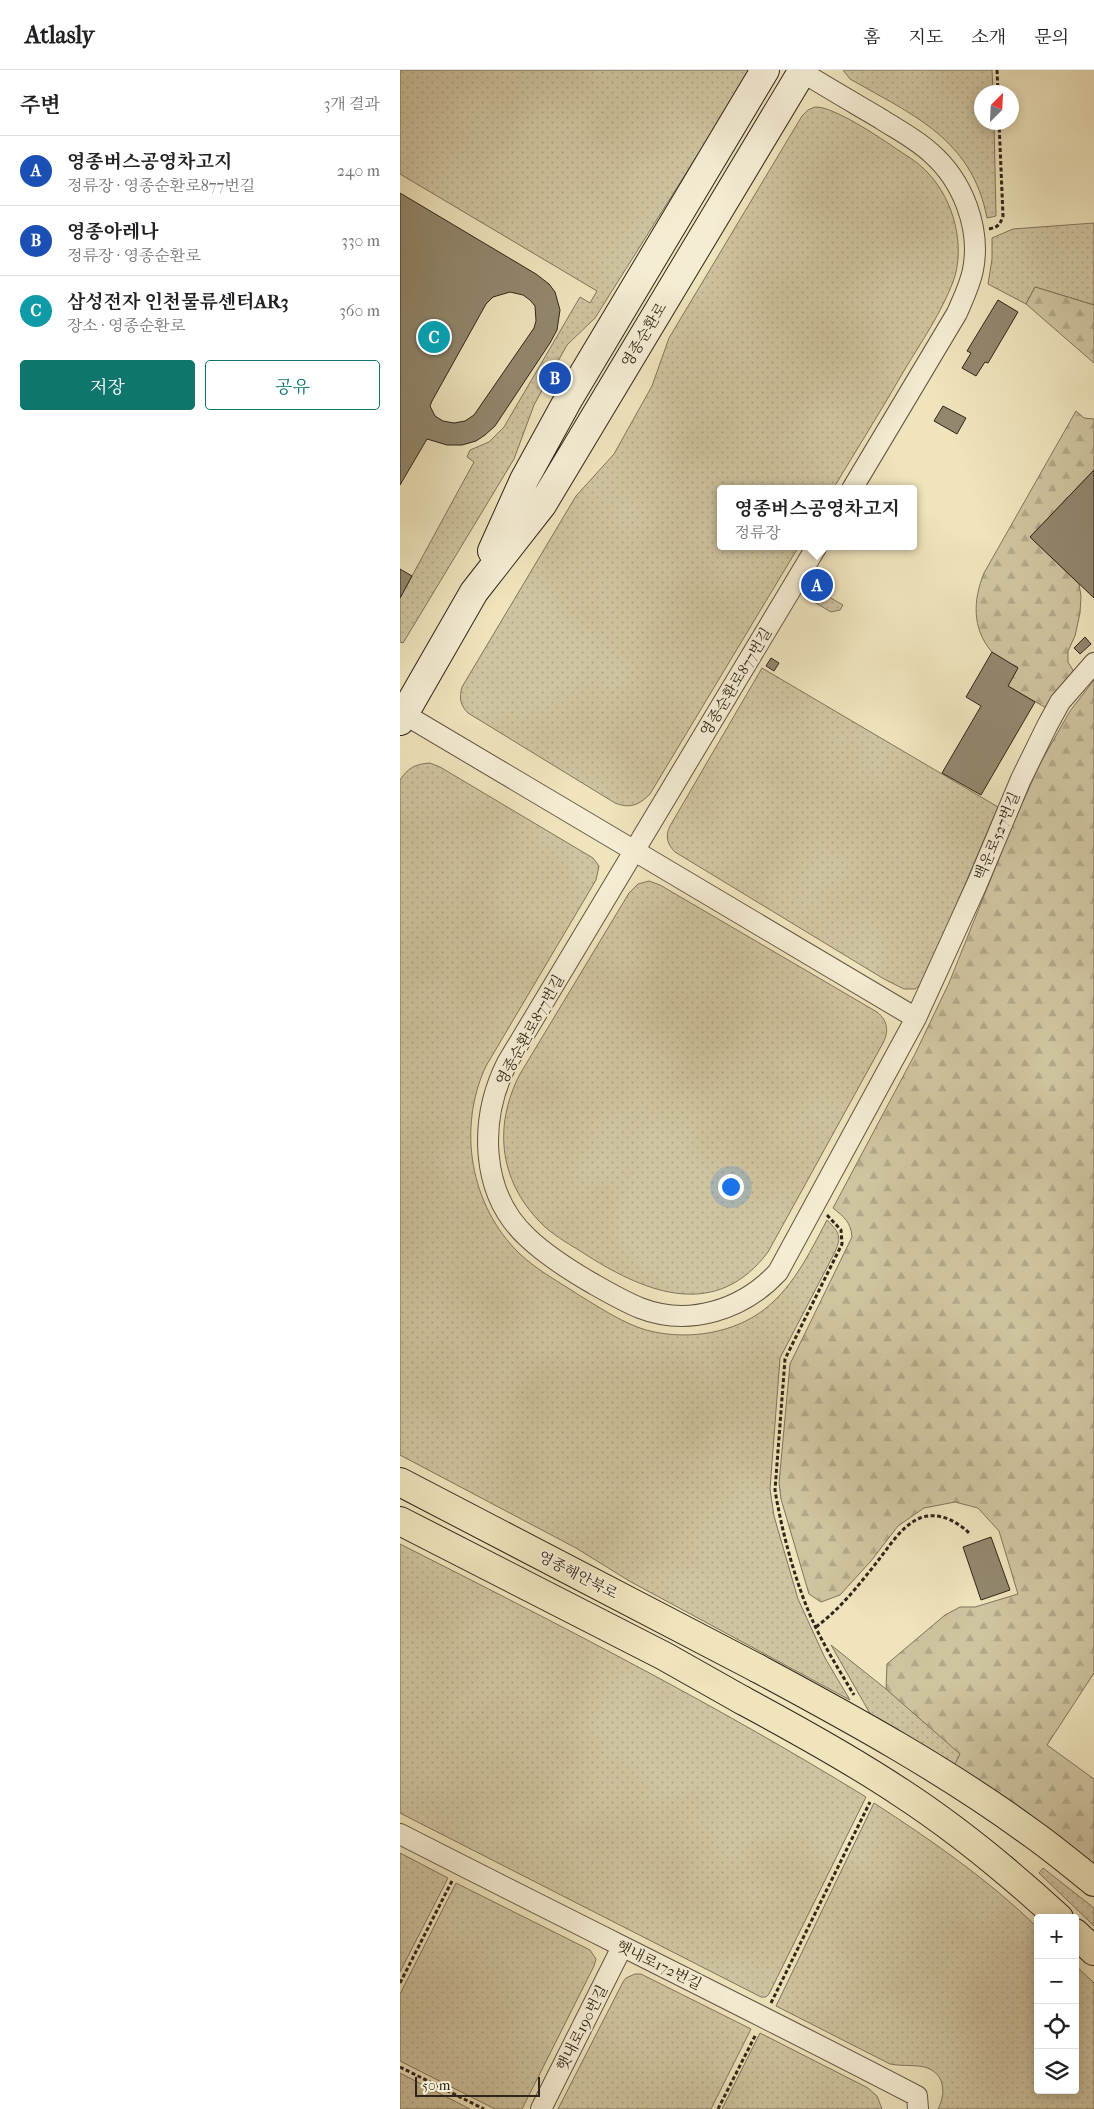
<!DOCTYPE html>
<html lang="ko">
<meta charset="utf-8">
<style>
body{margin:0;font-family:"IM FELL French Canon","Noto Serif KR",serif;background:#f6f6f6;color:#202124}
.controls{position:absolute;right:15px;bottom:15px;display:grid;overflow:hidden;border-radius:5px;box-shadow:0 2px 12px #0003}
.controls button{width:45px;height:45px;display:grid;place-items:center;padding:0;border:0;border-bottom:1px solid #e0e0e0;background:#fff;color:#202124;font:25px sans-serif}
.compass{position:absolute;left:574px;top:15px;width:45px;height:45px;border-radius:50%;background:#fff;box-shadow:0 2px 12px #0003;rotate:24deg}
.scale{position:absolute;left:15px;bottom:12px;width:125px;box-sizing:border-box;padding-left:5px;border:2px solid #30251a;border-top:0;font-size:14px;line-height:18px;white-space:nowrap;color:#30251a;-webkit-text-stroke:4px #f5edd3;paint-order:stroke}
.you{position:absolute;left:330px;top:1116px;width:18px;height:18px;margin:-12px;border:4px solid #fff;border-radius:50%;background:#1a73e8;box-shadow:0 0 0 8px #1a73e833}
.badge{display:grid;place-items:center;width:32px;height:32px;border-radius:50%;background:#0f766e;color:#fff;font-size:16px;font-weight:700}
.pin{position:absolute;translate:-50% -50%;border:2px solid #fff;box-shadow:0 1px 5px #0006}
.popup{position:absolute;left:317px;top:415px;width:200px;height:65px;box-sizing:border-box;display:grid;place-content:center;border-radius:5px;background:#fff;filter:drop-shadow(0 1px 4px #0005);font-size:16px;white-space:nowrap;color:#757577}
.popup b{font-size:19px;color:#202124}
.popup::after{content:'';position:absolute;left:50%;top:100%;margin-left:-10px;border:10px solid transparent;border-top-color:#fff}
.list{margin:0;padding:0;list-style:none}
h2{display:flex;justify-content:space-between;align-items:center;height:65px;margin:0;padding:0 20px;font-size:21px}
h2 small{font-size:16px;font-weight:400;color:#757577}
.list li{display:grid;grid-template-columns:32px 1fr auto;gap:15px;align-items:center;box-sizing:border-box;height:70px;padding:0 20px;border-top:1px solid #e0e0e0}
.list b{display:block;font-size:19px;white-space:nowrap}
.list p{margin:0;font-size:16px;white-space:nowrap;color:#757577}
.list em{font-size:16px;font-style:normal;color:#757577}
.actions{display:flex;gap:10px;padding:15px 20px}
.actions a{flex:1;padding:11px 0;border:1px solid #0f766e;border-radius:5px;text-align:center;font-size:18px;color:#0f766e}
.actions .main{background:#0f766e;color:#fff}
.icon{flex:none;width:28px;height:28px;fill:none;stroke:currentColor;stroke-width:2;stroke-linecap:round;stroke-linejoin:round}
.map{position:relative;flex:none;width:694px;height:2039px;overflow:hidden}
header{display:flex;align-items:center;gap:30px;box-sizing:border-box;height:70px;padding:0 25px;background:#fff;border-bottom:1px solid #e0e0e0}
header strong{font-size:24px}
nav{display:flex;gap:28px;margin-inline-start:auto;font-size:18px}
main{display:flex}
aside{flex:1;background:#fff}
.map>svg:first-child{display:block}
.grass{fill:url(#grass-dots);stroke:#80745d}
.forest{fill:url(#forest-firs);stroke:#80745d}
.building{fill:#93886e;stroke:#30251a;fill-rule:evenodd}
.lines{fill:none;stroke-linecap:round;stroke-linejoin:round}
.minor-casing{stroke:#605542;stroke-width:22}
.secondary-casing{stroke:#30251a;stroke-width:30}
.trunk-casing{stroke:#30251a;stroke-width:30}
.motorway-casing{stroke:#30251a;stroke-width:30}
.path{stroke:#30251a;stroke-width:3;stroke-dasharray:4 2.5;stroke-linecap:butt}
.minor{stroke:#f5edd3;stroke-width:20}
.secondary{stroke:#f5edd3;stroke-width:28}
.trunk{stroke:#efe4bc;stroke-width:28}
.motorway{stroke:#efe4bc;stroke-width:28}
.labels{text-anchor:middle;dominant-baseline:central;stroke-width:4;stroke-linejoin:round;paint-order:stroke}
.street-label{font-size:15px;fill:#30251a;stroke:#f5edd3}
</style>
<header>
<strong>Atlasly</strong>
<nav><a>홈</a><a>지도</a><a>소개</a><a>문의</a></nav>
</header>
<main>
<aside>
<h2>주변<small>3개 결과</small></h2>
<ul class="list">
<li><span class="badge" style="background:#1a4fb4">A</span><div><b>영종버스공영차고지</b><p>정류장 · 영종순환로877번길</p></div><em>240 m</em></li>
<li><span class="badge" style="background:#1a4fb4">B</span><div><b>영종아레나</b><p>정류장 · 영종순환로</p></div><em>330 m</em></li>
<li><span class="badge" style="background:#0f9aa8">C</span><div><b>삼성전자 인천물류센터AR3</b><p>장소 · 영종순환로</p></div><em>360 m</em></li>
</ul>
<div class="actions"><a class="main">저장</a><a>공유</a></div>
</aside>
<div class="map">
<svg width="694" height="2039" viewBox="0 0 694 2039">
<defs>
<pattern id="grass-dots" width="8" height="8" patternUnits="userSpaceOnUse" patternTransform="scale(1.25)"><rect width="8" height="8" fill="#cfc4a0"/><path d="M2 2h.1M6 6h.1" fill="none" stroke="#b2a889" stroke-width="1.8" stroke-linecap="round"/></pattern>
<pattern id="forest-firs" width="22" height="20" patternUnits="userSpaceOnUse" patternTransform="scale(1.25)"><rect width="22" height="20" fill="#cfc4a0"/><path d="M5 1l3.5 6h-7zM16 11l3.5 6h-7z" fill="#b2a889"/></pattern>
</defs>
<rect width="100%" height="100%" fill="#efe4bc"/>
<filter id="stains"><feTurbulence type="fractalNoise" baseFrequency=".004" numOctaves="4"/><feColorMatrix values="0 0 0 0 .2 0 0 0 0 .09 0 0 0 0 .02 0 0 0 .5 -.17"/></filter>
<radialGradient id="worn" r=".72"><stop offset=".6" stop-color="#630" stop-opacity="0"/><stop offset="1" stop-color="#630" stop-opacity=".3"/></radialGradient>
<!-- grass -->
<path class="grass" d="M0 0H351L195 248 167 275 134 335 114 389 3 573 0 572V528L74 392 67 387 70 380 89 372 104 357 180 227 190 233 197 221 0 104Z
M443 0H592L593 22H582V52L594 53 596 146 587 148C572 69 513 45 450 9Z
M415 37C433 36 481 68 498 80 509 87 520 94 528 103 554 130 566 177 553 212 541 243 522 271 505 299 482 339 457 379 433 419H321V476H399L250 724C239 735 230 739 215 733L68 643C60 635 59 628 62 617L176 426 214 384 252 316 269 268 402 46 408 40Z
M694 153V235L635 217 626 234 588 214 592 189V168L613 159Z
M415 519 443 535 440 540 431 542 409 529Z
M362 598 598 737 523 913 515 919H504L484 909 275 782C267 774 265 766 270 756Z
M30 693 40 697 193 788 199 796 196 810 86 996C57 1058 70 1136 120 1184 138 1201 161 1213 182 1227 202 1239 223 1253 246 1260 283 1270 326 1265 358 1244 391 1222 409 1184 427 1150 440 1163 442 1167 434 1184L380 1288 370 1419 374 1446 398 1529 425 1588 450 1630 231 1512 176 1478 0 1385V710C8 698 15 694 30 693Z
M249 811 260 815 477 942C488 951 489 961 483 973L368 1182C317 1250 248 1224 188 1186 173 1176 157 1168 144 1156 100 1114 92 1058 120 1004L229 823 238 814Z
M0 1474C158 1554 315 1634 466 1727L369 1924 366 1927H361L0 1743Z
M431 1575 486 1619 561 1684 553 1698 472 1647Z
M474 1733C531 1770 589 1810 638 1858V2020H675V1895L694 1913V2039H538C548 2020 543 1998 518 1996 508 1995 501 1996 490 1994L376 1936Z
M0 1783 48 1808 0 1902Z
M643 1798 694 1838V1856L639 1803Z
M56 1813 190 1880 196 1889 194 1896 122 2039H95L0 1991V1924Z
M235 1904H241L351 1959 311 2039H158L223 1912 226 1908Z
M360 1963 468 2018 477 2026 482 2039H322Z
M0 2003 70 2039H0Z"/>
<!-- forest -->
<path class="forest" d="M635 217 694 235V293L626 234Z
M676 341 684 348 694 349V400L630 467 679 514 681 526 680 543 675 566 668 581V592L674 602 648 639 608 616 618 597C610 593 597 588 591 581 572 558 573 530 584 503Z
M694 610V1603L647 1675 694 1709V1796L553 1698 560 1684 486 1619 487 1594 545 1545 560 1537H575L618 1524 599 1461 578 1438 555 1432 524 1438 498 1456 471 1491 440 1525 421 1532 409 1524 381 1429 379 1413 390 1294 452 1167C451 1152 444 1147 433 1138L515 984 549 913 614 751 641 692 670 641Z"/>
<!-- building -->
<path class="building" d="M0 123 136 204 149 214 155 222 160 240 157 260 150 273 95 356 85 365 76 371 62 375H47L27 369 0 415ZM110 222 123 225 130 230 135 236 136 251 134 258 74 345 65 351 54 353 43 351 35 346 30 336 32 331 86 234 93 227Z
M598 230 618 242 588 293 585 292 576 306 562 298 571 283 567 281Z
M543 336 566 348 557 364 534 351Z
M694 400V528L630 467Z
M0 499 12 506 0 528Z
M685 567 691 574 680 584 674 578Z
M592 582 618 598 608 616 635 632 581 725 542 703 581 636 566 627Z
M371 588 379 593 374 601 366 596Z
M591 1467 610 1520 581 1530 563 1477Z"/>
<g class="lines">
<defs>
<path id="minor" d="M402 2C428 18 454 33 481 49 498 60 516 69 531 83 563 111 581 158 573 200 570 215 563 229 557 243L452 419
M417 476 107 993C79 1049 79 1123 128 1168 146 1185 168 1199 190 1212 206 1221 223 1231 240 1238 289 1257 343 1240 378 1202L516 948 577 814 621 709 647 656 660 632 694 593
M4 644 516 948
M0 1764C172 1852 346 1937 517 2026L518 2039
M141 2039 222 1877"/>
<path id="secondary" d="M92 481 124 410 169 328 365 0
M0 651 74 522 142 435 403 0"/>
<path id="trunk" d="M0 1412 357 1598
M0 1451 264 1586 342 1630"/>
<path id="motorway" d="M357 1598C452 1649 547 1701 634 1765 655 1780 674 1796 694 1812
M342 1630C396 1659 449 1688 500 1722 557 1759 609 1802 659 1848
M675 1863 694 1881"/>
</defs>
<!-- minor casing -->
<use href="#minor" class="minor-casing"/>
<!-- secondary casing -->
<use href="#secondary" class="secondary-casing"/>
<!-- trunk casing -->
<use href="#trunk" class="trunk-casing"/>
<!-- motorway casing -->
<use href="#motorway" class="motorway-casing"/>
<!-- path -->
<path class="path" d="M597 0 598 22
M589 159C598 157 600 155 603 146L599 52
M427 1145 441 1160 442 1174 385 1289 375 1420C382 1463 397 1519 416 1558 427 1581 441 1603 454 1625
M416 1557C440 1539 458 1516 477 1492 489 1477 501 1456 520 1448 537 1441 557 1451 569 1463
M0 1913 53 1809
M371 1933 470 1732
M0 1997 84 2039
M318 2039 356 1964"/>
<!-- minor -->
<use href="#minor" class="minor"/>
<!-- secondary -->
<use href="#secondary" class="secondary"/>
<!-- trunk -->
<use href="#trunk" class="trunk"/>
<!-- motorway -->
<use href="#motorway" class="motorway"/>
</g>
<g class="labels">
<!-- street labels -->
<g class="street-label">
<text transform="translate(244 265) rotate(-59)">영종순환로</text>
<text transform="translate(336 612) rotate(-59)">영종순환로877번길</text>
<text transform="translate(597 766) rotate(-67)">백운로527번길</text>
<text transform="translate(130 960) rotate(-61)">영종순환로877번길</text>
<text transform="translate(178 1505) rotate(27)">영종해안북로</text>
<text transform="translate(259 1895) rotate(26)">햇내로172번길</text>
<text transform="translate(182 1958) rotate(-63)">햇내로190번길</text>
</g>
</g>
<rect width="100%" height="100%" filter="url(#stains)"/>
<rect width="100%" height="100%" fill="url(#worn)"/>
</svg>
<div class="controls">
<button>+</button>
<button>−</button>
<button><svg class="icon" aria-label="locate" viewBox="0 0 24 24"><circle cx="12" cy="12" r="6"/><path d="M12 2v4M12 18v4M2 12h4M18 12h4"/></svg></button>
<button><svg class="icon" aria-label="layers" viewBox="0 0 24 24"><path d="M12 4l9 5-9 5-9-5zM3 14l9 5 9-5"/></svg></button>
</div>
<svg class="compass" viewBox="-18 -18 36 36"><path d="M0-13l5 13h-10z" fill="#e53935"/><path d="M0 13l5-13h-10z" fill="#757577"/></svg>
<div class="scale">50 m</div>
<div class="you"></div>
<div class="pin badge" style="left:417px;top:515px;background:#1a4fb4">A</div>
<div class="popup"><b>영종버스공영차고지</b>정류장</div>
<div class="pin badge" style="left:155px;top:308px;background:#1a4fb4">B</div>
<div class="pin badge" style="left:34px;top:267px;background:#0f9aa8">C</div>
</div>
</main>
